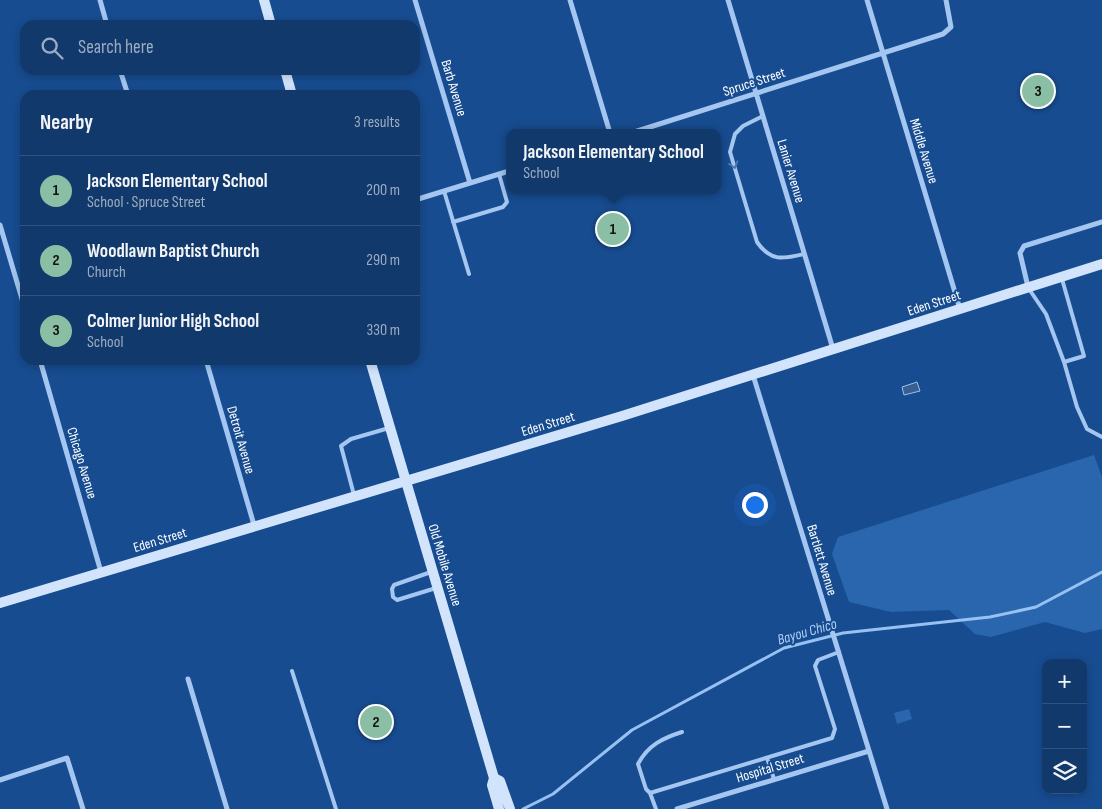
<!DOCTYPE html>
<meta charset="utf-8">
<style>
body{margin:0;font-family:"Sofia Sans Condensed",sans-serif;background:#1a4072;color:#f1f3f6}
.controls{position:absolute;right:15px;bottom:15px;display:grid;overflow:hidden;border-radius:10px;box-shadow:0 2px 8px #0003}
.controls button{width:45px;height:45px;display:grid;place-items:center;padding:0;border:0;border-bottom:1px solid #30537f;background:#11396c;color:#f1f3f6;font:25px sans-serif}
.you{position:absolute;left:754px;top:504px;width:18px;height:18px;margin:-12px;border:4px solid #fff;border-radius:50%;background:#1a73e8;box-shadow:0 0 0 8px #1a73e833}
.badge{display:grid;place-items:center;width:32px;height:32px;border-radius:50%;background:#8abfa5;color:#111;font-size:16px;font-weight:700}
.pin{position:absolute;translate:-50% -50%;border:2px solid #fff;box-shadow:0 1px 5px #0006}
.popup{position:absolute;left:506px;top:129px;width:215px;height:65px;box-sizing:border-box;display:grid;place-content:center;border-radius:10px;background:#11396c;filter:drop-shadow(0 1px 4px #0005);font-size:16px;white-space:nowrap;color:#9cacc2}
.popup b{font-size:19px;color:#f1f3f6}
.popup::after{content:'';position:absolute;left:50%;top:100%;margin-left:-10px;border:10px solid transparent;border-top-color:#11396c}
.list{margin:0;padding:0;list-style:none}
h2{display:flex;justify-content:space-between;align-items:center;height:65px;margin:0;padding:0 20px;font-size:21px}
h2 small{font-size:16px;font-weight:400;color:#9cacc2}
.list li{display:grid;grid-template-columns:32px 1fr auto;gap:15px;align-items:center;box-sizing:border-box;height:70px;padding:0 20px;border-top:1px solid #30537f}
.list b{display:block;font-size:19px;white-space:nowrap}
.list p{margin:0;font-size:16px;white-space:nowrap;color:#9cacc2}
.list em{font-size:16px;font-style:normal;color:#9cacc2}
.icon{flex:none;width:28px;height:28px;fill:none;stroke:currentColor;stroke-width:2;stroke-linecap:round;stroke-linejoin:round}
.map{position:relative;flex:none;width:1102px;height:809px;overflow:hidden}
.search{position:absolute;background:#11396c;box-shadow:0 2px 8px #0003;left:20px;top:20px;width:400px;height:55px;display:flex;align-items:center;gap:12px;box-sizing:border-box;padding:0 18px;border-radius:15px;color:#9cacc2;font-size:19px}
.panel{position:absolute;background:#11396c;box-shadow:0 2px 8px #0003;left:20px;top:90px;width:400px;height:275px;border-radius:15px}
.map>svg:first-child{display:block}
.green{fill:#2a66ae}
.water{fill:#395f91;stroke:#97c1f2}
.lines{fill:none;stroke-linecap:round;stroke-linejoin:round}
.stream{stroke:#97c1f2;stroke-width:3}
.lane{stroke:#a4c6f0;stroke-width:4}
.street{stroke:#a4c6f0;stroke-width:5}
.secondary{stroke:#d2e4fb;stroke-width:10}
.oneway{stroke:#4877b2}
.labels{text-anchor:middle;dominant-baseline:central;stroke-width:4;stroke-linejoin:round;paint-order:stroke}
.street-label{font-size:14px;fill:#fff;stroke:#174c90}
.water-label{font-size:15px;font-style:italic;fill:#b0d0f7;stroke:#174c90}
</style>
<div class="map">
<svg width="1102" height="809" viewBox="0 0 1102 809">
<rect width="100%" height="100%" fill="#174c90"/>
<!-- green -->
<path class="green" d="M1094 455 1102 477V629L1085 633 1045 622 991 637 975 634 949 610 891 612 849 602 832 554 838 537Z
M909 709 912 719 897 724 894 713Z"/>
<!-- water -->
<path class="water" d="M917 382 920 391 904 395 902 387Z"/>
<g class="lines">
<!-- stream -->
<path class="stream" d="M523 809 553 794 632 730 784 648 843 633 990 617 1036 607 1102 572"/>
<!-- lane -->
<path class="lane" d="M763 116 743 126 735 134 730 152 757 242C771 262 783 259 804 254
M444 191 469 274
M453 222 503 207 507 202 499 174
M1029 289 1046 314 1064 362 1084 356 1062 279
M1064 362 1077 407 1087 429 1102 437
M354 495 341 446 351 439 389 428
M431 572 394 585 392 589 393 597 397 600 436 588
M292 671 336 809
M682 732C663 738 648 745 638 764L646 789 650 793 832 738 835 729 815 666 818 660 839 652
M767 758 774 779
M650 793 656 809"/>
<!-- street -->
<path class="street" d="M100 0 107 25
M415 0 470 183
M570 0 610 133
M728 0 833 349
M867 0 960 309
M120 70 128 95
M631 133 943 34 951 27 946 0
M415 200 509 171
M0 225 25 309
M1028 287 1020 253 1024 246 1102 222
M40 360 101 572
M206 360 254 525
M753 375 887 809
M188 679 227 809
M0 780 67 758 83 809
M677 809 869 751"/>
<!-- secondary -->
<path class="secondary" d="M264 0 271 25
M285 70 292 95
M370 360 494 778 492 785 499 809
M0 603 622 416 1102 264
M494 778 500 781 510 809"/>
</g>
<!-- one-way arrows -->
<defs><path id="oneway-chevron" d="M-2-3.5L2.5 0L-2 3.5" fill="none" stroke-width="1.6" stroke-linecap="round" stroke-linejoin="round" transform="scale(1.25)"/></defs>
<use class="oneway" href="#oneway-chevron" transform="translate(734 165) rotate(73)"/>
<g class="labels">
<!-- street labels -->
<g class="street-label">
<text transform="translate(754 82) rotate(-18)">Spruce Street</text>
<text transform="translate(454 88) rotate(73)">Barb Avenue</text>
<text transform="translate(924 151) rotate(73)">Middle Avenue</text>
<text transform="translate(791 171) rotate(73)">Lanier Avenue</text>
<text transform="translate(934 303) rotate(-18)">Eden Street</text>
<text transform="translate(548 424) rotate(-17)">Eden Street</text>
<text transform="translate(241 440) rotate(74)">Detroit Avenue</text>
<text transform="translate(82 463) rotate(73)">Chicago Avenue</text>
<text transform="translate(160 540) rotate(-17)">Eden Street</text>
<text transform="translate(822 560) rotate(73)">Bartlett Avenue</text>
<text transform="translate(445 565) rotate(73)">Old Mobile Avenue</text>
<text transform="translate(770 768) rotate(-17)">Hospital Street</text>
</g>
<!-- water labels -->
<g class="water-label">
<text transform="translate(807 632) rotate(-16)">Bayou Chico</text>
</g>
</g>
</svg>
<div class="controls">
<button>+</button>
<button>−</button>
<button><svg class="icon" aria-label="layers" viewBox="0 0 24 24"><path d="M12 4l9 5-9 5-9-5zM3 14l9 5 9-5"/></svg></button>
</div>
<div class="you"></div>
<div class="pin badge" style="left:613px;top:229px">1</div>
<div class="popup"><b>Jackson Elementary School</b>School</div>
<div class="pin badge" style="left:376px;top:722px">2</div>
<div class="pin badge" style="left:1038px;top:91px">3</div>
<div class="search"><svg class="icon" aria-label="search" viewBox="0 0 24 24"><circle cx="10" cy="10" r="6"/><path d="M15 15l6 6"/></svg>Search here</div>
<section class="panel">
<h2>Nearby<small>3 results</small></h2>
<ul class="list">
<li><span class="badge">1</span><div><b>Jackson Elementary School</b><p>School · Spruce Street</p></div><em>200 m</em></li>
<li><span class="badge">2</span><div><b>Woodlawn Baptist Church</b><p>Church</p></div><em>290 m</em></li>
<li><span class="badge">3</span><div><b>Colmer Junior High School</b><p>School</p></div><em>330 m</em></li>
</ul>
</section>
</div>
